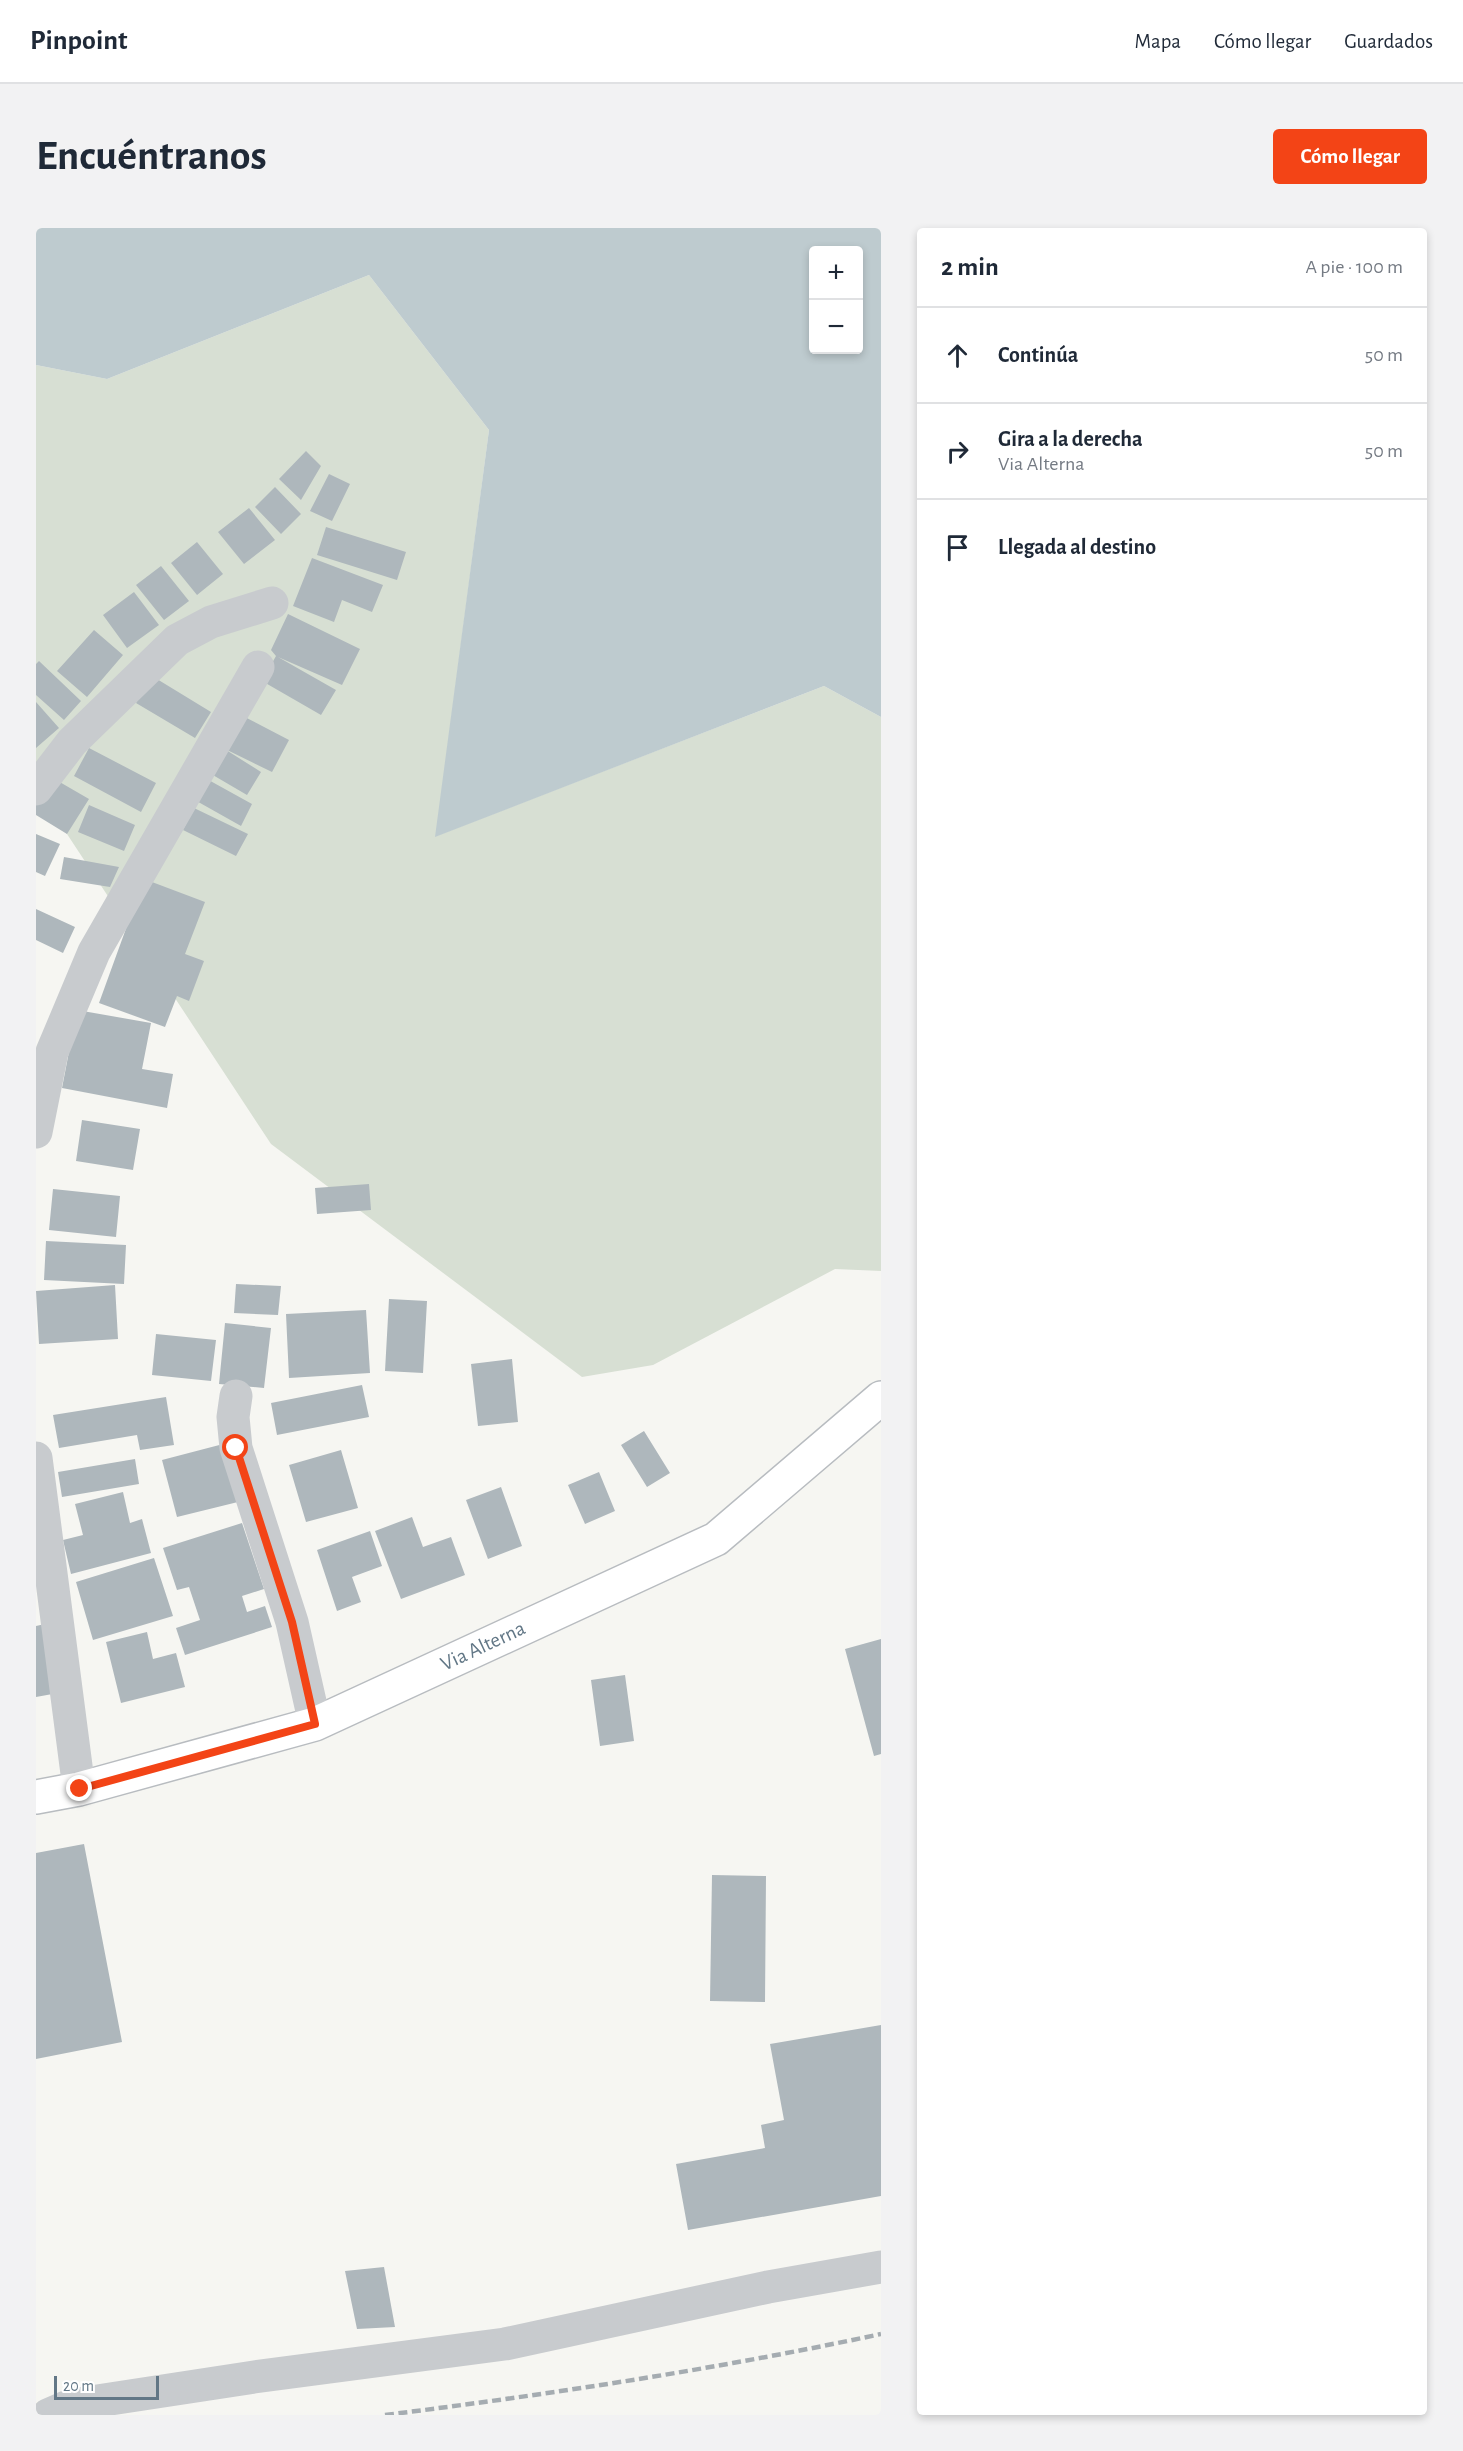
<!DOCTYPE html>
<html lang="es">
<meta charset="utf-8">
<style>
body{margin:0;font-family:"Alegreya Sans",sans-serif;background:#f2f2f3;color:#1f2937}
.controls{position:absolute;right:18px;top:18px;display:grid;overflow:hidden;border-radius:6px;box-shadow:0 3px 9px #0003}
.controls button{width:54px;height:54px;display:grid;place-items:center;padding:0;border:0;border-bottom:2px solid #e0e1e3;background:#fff;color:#1f2937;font:30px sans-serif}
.scale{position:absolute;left:18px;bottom:15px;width:105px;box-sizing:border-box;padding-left:6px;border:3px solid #627786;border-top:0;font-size:16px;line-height:21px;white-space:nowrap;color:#627786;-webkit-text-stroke:4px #fff;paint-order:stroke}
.stop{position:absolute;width:18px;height:18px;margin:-14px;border:4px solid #f34416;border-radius:50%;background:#fff}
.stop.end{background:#f34416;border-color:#fff;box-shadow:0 2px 6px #0008}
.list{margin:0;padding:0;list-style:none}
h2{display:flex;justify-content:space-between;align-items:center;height:78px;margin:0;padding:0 24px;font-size:26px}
h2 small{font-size:20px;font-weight:400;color:#747a83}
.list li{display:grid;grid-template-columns:39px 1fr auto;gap:18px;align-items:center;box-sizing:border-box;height:96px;padding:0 24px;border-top:2px solid #e0e1e3}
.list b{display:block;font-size:22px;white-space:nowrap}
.list p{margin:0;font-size:20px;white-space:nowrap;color:#747a83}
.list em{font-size:20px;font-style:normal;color:#747a83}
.icon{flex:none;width:33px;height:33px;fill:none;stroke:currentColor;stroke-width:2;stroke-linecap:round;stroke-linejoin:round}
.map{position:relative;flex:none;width:845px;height:2187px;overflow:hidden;border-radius:6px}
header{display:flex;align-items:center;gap:36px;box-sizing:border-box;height:84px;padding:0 30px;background:#fff;border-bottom:2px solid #e0e1e3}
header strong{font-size:28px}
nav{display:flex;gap:33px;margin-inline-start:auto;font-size:21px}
.intro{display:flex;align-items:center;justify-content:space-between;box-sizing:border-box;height:144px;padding:0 36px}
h1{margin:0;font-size:42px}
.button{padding:15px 27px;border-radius:6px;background:#f34416;color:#fff;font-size:21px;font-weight:700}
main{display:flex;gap:36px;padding:0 36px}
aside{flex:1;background:#fff;border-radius:6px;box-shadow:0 3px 9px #0003}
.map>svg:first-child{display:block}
.green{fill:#d7dfd3}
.water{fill:#becbcf;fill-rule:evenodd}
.building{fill:#aeb7bc}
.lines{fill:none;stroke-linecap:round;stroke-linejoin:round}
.major-casing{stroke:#b8bcc0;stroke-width:36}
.minor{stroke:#c8cbce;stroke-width:33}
.major{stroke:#fff;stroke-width:33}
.rail{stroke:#a5acb1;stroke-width:4.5;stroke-dasharray:9 4.5;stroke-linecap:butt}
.route{stroke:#f34416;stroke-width:8}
.labels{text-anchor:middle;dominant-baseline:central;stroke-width:6;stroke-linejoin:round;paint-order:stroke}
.street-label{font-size:21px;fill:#627786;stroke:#fff}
</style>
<header>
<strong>Pinpoint</strong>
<nav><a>Mapa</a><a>Cómo llegar</a><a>Guardados</a></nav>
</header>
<div class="intro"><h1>Encuéntranos</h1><a class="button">Cómo llegar</a></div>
<main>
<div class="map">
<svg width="845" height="2187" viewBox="0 0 845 2187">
<rect width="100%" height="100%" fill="#f6f6f2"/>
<!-- green -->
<path class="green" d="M333 47 453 202 400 608 788 458 845 489V1043L799 1041 617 1137 546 1149 235 916 31 606 16 585 0 586V137L71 151Z"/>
<!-- water -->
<path class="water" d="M0 0H845V489L788 458 399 609 453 202 333 47 71 151 0 137ZM778 22H822V122H778Z"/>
<!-- building -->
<path class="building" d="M270 223 285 238 265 272 243 251Z
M293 246 314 256 296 293 274 283Z
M239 259 265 286 245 306 219 279Z
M213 280 239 312 208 336 182 304Z
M290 299 370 324 361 352 281 327Z
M161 314 187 346 161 367 135 335Z
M276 330 347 357 336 384 306 372 298 394 257 378Z
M125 338 153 373 128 392 100 357Z
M98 364 123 397 91 420 67 387Z
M252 386 324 421 306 457 242 429 300 462 285 487 226 453 240 428 235 422Z
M58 402 87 427 51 469 21 443Z
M3 433 45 473 28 492 0 467V436Z
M116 448 175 484 159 510 100 475Z
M0 474 23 500 0 520Z
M201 485 253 512 236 544 187 520 225 544 211 567 170 543Z
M53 520 120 555 105 584 38 548Z
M15 549 53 571 31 606 0 587V574Z
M169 550 216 576 205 598 157 571Z
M53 577 99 597 88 623 42 604Z
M158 580 212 606 200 628 147 602Z
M0 606 24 616 9 648 0 644Z
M28 629 83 639 74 659 24 651Z
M108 651 169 674 149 726 168 733 153 773 141 768 129 799 63 775Z
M0 681 39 699 27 725 0 712Z
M41 782 115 795 106 841 137 846 131 880 26 860Z
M46 892 104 901 97 942 40 933Z
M333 956 335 982 281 986 279 960Z
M17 961 84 968 80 1009 13 1002Z
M10 1013 90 1017 88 1056 8 1052Z
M200 1056 245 1058 242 1087 198 1085Z
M79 1057 82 1111 3 1116 0 1063Z
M353 1071 391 1073 387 1145 349 1143Z
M330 1082 334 1145 253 1150 250 1086Z
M189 1095 235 1100 228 1160 183 1156Z
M120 1106 180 1112 175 1153 116 1147Z
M476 1131 482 1194 442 1198 435 1136Z
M326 1157 333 1189 241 1207 235 1175Z
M130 1169 138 1217 104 1222 101 1207 23 1220 17 1187Z
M608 1203 634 1245 611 1259 585 1217Z
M191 1215 206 1273 141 1289 126 1232Z
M305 1222 322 1280 270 1294 253 1237Z
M99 1231 103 1256 26 1269 22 1244Z
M563 1244 579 1283 549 1296 532 1257Z
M465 1259 486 1318 452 1331 430 1272Z
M87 1264 94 1295 106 1291 115 1325 35 1346 27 1312 47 1307 39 1276Z
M376 1289 387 1319 415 1309 429 1347 365 1371 339 1303Z
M206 1295 228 1361 206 1368 211 1384 229 1378 236 1399 149 1427 140 1400 164 1392 153 1359 141 1362 127 1320Z
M334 1303 346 1338 316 1349 325 1374 301 1383 281 1322Z
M118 1330 137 1388 57 1412 40 1354Z
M9 1396 22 1465 0 1469V1398Z
M111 1404 117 1431 140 1425 149 1459 85 1475 70 1414Z
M845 1411V1526L838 1528 809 1421Z
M589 1447 598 1513 564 1518 555 1452Z
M48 1616 86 1814 0 1831V1625Z
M676 1647 730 1648 729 1774 674 1773Z
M845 1797V1968L652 2002 640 1936 729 1920 725 1897 748 1892 734 1816Z
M348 2039 359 2099 321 2101 309 2043Z"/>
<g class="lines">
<defs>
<path id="major" d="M0 1569 43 1561 279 1496 680 1311 845 1170"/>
</defs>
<!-- major casing -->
<use href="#major" class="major-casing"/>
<!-- minor -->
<path class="minor" d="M0 561 36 514 141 412 175 394 236 375
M0 904 16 824 58 724 222 439
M200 1168 197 1189 200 1220 256 1394 279 1496
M0 1230 43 1561
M12 2187 35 2177 218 2149 469 2116 732 2059 845 2039"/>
<!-- major -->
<use href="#major" class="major"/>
<!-- rail -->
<path class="rail" d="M349 2187C516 2166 681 2141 845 2106"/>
</g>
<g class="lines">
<!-- route -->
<path class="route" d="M44 1561 279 1496 256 1394 200 1220"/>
</g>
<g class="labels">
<!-- street labels -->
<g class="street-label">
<text transform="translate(447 1418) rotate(-25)">Via Alterna</text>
</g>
</g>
</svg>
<div class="controls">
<button>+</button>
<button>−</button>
</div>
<div class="scale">20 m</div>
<div class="stop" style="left:200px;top:1220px"></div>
<div class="stop end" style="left:44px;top:1561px"></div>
</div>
<aside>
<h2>2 min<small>A pie · 100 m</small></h2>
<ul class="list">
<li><svg class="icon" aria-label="ahead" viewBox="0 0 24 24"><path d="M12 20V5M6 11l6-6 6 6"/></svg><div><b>Continúa</b></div><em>50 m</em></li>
<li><svg class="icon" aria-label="right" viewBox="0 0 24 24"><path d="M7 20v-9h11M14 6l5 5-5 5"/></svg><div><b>Gira a la derecha</b><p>Via Alterna</p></div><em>50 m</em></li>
<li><svg class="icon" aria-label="arrive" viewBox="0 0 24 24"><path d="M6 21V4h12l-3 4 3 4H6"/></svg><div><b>Llegada al destino</b></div></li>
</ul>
</aside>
</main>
